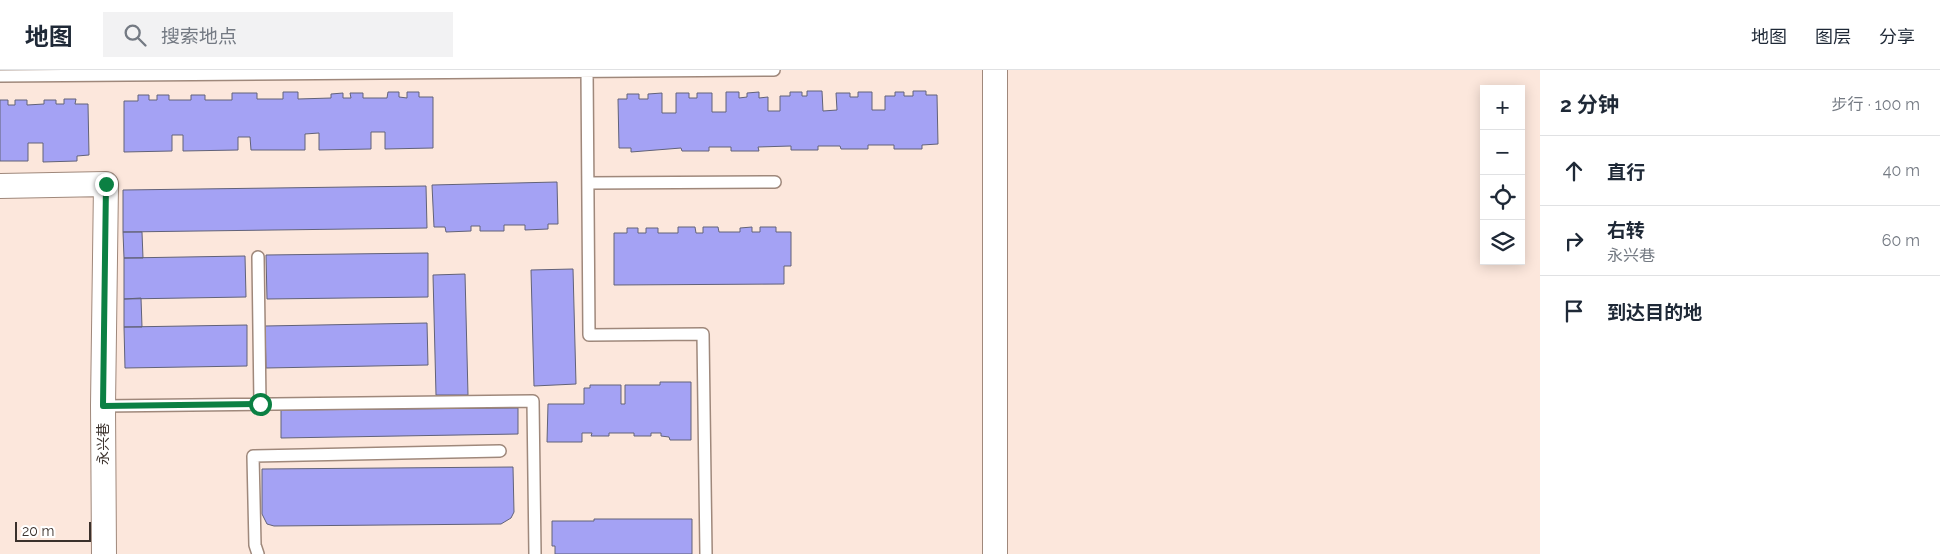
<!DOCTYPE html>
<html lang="zh">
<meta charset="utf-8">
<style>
body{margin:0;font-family:Raleway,"Noto Sans SC",sans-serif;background:#f2f2f3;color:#1f2937}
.controls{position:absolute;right:15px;top:15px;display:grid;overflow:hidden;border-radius:0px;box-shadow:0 2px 12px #0003}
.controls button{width:45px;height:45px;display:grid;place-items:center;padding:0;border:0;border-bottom:1px solid #e0e1e3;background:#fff;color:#1f2937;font:25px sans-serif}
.scale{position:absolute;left:15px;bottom:12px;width:76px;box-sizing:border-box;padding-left:5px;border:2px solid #3a302b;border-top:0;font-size:14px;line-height:18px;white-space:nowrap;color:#3a302b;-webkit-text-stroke:4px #fff;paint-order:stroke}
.stop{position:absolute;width:15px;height:15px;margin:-11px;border:4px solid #0b8043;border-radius:50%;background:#fff}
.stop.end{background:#0b8043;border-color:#fff;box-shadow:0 1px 5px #0008}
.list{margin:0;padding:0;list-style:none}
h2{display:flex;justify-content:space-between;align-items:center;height:65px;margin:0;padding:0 20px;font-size:21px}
h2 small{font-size:16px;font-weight:400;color:#747a83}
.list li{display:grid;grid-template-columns:32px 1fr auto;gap:15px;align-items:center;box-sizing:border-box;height:70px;padding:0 20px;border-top:1px solid #e0e1e3}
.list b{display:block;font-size:19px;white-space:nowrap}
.list p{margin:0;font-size:16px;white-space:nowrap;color:#747a83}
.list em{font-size:16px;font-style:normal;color:#747a83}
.icon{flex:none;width:28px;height:28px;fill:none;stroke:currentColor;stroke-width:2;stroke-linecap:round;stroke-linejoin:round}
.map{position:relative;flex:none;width:1540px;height:484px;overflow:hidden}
header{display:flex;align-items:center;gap:30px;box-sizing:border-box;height:70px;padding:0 25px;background:#fff;border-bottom:1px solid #e0e1e3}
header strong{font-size:24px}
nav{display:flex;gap:28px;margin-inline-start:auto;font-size:18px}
.search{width:350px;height:45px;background:#f2f2f3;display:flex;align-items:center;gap:12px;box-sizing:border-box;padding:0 18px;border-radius:0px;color:#747a83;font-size:19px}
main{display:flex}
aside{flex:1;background:#fff}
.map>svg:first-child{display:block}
.building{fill:#a4a2f4;stroke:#626278}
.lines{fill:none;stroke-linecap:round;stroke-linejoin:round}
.lane-casing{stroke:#9f887b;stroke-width:14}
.street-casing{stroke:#9f887b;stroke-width:26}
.lane{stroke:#fff;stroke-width:11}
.street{stroke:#fff;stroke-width:24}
.route{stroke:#0b8043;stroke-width:6}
.labels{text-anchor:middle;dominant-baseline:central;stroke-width:4.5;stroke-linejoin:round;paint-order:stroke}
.street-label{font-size:14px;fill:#3a302b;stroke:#fff}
</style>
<header>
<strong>地图</strong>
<div class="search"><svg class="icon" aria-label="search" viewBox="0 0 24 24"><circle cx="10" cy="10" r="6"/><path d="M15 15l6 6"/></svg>搜索地点</div>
<nav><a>地图</a><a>图层</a><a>分享</a></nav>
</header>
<main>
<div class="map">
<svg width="1540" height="484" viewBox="0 0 1540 484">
<rect width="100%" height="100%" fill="#fce7dc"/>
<!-- building -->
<path class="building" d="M807 21H822L823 41 837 40 836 23H850V27H858V22H872V40H885V26H895V22H904V26H913V21H926V25H937L938 74 922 75V79H894V75H868V79H841L840 76H818V80H791V76L758 77 759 81H731V77H709V81H682L681 78 631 82V78H619L618 29H627V24H639V29H648V24L662 23V43H676V23H689V28H697V23H712V42H726V22H739V28L747 27V23L759 22V28L768 27V41H780V26H790V22H802V26H807Z
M283 22H298V29L331 28V24L343 23V28H351L350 23H363V28H387L388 22H399V27L407 28V22H419V27H433V78L385 79V62H371V79L319 80V63L305 64V80H251L250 67H238V80L183 81V65H172V81L124 82V31H138V25H149V30H157V25H169V30H191V25H205V30H232V23H257V29H283Z
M64 29H76L75 34H88L89 85 77 86V91L43 92V73H28V91H0V30H8V35H15V30H27V35L44 34V30H56V34H64Z
M557 112 558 154H548V159L525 160V155H504V161H480V156H471V161L446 162 445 157H434L432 115Z
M426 116 427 158 123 162V120Z
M678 157H695L696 163H703V157H718L719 162H740V158L752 157V162H760V157H776V162H791V196H784V214L614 215V163H627V158H638V163H646V158H658V163H678Z
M123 162H142L143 188H124Z
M428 183V227L267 229 266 185Z
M245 186 246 227 124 229V188Z
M573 199 576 314 534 316 531 200Z
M465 204 468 325H436L433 205Z
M141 228 142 257H124V229Z
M427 253 428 295 266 298 265 256Z
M247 255V296L125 298 124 257Z
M660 312H691V370H670L669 367 661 366V363H651V366H634V363H609V366H591L592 363H582V372H547L548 334H584V318H590V315H621V334H625V315H660Z
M518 338V364L281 368V340Z
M513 397 514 442 511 448 501 454 274 456 267 454 262 444V399Z
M594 449H692V484H555V476H552V451H594Z"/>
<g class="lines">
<defs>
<path id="lane" d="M587 0 589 265 703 264 706 484
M0 6 774 0
M588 113 775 112
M258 187 260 334
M103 336 533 331 535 484
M258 484 255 475 253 386 500 381"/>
<path id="street" d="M0 116 106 114 103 336 104 484
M995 484V0"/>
</defs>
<!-- lane casing -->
<use href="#lane" class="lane-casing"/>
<!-- street casing -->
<use href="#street" class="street-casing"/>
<!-- lane -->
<use href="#lane" class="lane"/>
<!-- street -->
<use href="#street" class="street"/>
</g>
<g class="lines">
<!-- route -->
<path class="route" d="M106 114 103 336 260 334"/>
</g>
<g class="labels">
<!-- street labels -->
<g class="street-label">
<text transform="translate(103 374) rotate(-90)">永兴巷</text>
</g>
</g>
</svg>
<div class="controls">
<button>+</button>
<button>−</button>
<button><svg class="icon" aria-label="locate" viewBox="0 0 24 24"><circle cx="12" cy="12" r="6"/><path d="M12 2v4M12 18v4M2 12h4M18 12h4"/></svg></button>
<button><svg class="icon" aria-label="layers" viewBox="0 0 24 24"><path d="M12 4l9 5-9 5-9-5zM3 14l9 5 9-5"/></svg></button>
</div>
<div class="scale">20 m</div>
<div class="stop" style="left:260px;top:334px"></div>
<div class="stop end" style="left:106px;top:114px"></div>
</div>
<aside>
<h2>2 分钟<small>步行 · 100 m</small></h2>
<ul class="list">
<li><svg class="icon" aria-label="ahead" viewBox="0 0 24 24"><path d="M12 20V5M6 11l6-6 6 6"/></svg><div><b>直行</b></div><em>40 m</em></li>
<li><svg class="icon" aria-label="right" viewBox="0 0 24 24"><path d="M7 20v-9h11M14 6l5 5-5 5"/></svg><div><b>右转</b><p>永兴巷</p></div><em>60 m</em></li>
<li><svg class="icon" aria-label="arrive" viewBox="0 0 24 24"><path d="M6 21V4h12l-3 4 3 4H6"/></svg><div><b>到达目的地</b></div></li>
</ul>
</aside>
</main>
